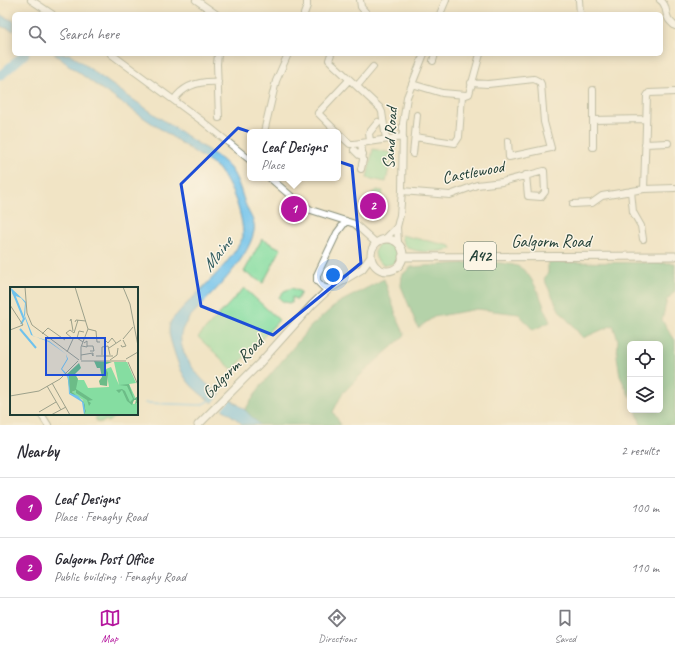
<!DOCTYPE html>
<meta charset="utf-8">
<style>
body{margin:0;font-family:Caveat,sans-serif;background:#f7f7f7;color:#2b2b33}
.controls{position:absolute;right:12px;bottom:12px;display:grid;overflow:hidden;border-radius:6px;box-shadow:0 2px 10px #0003}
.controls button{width:36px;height:36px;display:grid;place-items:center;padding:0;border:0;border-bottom:1px solid #e1e1e2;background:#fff;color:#2b2b33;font:20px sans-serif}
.you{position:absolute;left:333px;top:275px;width:14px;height:14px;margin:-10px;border:3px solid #fff;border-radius:50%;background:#1a73e8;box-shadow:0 0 0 6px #1a73e833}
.badge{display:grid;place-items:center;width:26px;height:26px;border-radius:50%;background:#b5179e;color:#fff;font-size:13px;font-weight:700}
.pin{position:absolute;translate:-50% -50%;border:2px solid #fff;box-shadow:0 1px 4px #0006}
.popup{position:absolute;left:247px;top:129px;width:94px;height:52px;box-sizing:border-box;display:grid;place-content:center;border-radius:6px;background:#fff;filter:drop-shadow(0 1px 3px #0005);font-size:13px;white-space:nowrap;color:#7c7c81}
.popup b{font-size:15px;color:#2b2b33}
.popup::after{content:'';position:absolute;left:50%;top:100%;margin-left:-8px;border:8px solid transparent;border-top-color:#fff}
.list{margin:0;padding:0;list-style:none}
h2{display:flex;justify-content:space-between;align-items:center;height:52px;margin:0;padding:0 16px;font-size:17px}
h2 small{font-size:13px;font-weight:400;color:#7c7c81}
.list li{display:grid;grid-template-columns:26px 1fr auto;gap:12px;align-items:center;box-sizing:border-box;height:60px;padding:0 16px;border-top:1px solid #e1e1e2}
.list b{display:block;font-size:15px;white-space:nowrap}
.list p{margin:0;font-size:13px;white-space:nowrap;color:#7c7c81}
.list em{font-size:13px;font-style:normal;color:#7c7c81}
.icon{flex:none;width:22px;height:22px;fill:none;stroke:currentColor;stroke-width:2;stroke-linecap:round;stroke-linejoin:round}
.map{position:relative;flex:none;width:675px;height:425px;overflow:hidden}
.search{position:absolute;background:#fff;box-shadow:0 2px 10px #0003;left:12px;right:12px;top:12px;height:44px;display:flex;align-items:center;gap:10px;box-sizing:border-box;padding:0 14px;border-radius:6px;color:#7c7c81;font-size:15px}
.sheet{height:172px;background:#fff}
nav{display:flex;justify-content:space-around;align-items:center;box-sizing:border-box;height:56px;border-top:1px solid #e1e1e2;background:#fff;font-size:11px;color:#7c7c81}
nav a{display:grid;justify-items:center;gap:2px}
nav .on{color:#b5179e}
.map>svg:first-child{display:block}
.green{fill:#85dda1;stroke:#528d6a}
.forest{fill:#6cbc87;stroke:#467c5e}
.water{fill:#70c2ec;stroke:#488090}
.pier{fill:#f1e4c5}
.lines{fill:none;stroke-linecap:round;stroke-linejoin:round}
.stream{stroke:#70c2ec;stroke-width:1.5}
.river{stroke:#70c2ec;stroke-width:9}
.minor-casing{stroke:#88907c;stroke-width:8}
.major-casing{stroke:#88907c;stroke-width:9}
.minor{stroke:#fff;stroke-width:6}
.major{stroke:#fff;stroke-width:7}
.marked{fill:none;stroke:#1d4ed8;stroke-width:3;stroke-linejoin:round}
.labels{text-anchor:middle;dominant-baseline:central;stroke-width:3;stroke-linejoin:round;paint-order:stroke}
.shield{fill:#fcf5e5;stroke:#617469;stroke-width:1}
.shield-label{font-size:16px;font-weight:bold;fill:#1f3d34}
.street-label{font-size:17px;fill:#1f3d34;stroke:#fcf5e5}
.water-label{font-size:18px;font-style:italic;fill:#335e62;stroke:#fcf5e5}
.inset-river{fill:none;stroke:#70c2ec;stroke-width:2}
.inset-road{fill:none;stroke:#9da18b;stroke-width:1}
.view{fill:#1d4ed8;fill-opacity:0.15;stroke:#1d4ed8;stroke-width:2}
.inset-edge{fill:none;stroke:#1f3d34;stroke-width:2}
</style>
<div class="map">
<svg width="675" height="425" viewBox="0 0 675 425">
<rect width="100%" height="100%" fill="#fcf5e5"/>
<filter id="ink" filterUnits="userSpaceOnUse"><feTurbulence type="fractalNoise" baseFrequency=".025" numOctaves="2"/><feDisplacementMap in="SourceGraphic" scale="8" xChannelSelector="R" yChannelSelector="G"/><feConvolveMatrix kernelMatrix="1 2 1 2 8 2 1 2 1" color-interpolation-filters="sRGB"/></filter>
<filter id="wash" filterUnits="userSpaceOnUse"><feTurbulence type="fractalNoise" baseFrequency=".012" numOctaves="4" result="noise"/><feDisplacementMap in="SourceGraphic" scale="16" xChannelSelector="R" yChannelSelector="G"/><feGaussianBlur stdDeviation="0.9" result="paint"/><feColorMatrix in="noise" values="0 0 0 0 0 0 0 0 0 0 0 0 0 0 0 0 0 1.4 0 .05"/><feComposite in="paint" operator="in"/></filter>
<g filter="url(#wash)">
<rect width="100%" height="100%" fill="#f1e4c5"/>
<!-- green -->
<path class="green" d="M373 149 392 153 386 182 367 178Z
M377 190 383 191 381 201 371 198 372 193Z
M401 235 451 246 452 249C440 252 413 255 404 244 402 242 402 238 401 235Z
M262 239 281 249 263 283 244 272Z
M375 253a12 12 0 1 1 24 0a12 12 0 1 1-24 0Z
M244 288 279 320 233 370 198 337Z
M292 288 301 292 297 300 292 297V303C287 303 281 302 279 297L284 291Z
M102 414H116L117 416 107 422 106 420 101 423 100 421 98 423 95 418Z"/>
<!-- forest -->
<path class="forest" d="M548 262 675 263V291L667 300 662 320 675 340V425H641L636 410H660V344H630V397L620 376 617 356 618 340 613 325 583 338 559 310 544 279 548 273Z
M465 263C479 263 504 261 517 266 534 272 543 306 550 322L533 330 519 314 477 309 434 317 418 328 401 286 402 275 411 267Z
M384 279 398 320 405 335 366 370 342 394 333 412 341 425H260L245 410 260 387 311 326 338 303Z"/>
<!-- water -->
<path class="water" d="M0 15 14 21V31L0 26Z
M54 54H70L73 56C109 84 147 109 185 135 199 145 217 154 229 167 239 179 241 194 247 208 250 216 256 222 254 231 248 261 210 295 189 318 186 323 182 328 181 334 178 352 198 378 212 388 223 396 235 401 245 410 250 415 255 420 260 425H243C226 408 200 399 186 379 180 370 176 358 173 348 170 338 167 330 171 321 194 293 227 270 243 237 243 213 232 187 218 168L97 86Z"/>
<!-- pier -->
<path class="pier" d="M222 392 232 398 221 410 212 404Z"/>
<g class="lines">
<!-- stream -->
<path class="stream" d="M145 403 201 405 210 400"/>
<!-- river -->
<path class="river" d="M0 76 25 54"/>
</g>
</g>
<g filter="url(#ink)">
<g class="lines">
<defs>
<path id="minor" d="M31 0 52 14
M196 0 216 14
M360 0 361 7 367 14
M579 0 580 14
M660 0C667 4 665 12 668 18 669 21 673 24 675 26
M304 14 307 6V0
M440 14 446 0
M111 54 202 121 250 160
M218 54 217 64 219 118
M331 54 329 60 333 64 380 108 382 112 386 139
M433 61 435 54
M471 83 488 84 534 79 540 82 541 84 544 122 551 148 509 157 508 141
M412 84 442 93 466 95 469 94 480 54
M357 86 373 67
M593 90V120L646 119
M174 100C184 85 201 81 218 82
M264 132 276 81 288 54
M337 132 318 113 349 80
M338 133 350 144H354L403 137
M415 137 455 143 459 137 462 96
M370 141 369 133 378 122
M645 144 668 143
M593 147V120
M354 150 359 155 363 154
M413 154 417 115
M361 169 363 160 361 143
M270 178 292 197 311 210 355 224 376 243
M644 189 647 96 649 93 675 92
M402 191 450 195 477 185 502 182 544 171 545 192 541 197 528 196 526 175
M631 191 633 212 641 226 643 239
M573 204 592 203 602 196 644 189 675 188
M385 239 397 227
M398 243 397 227 400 215 402 191 403 123 407 97 424 54
M329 289 323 287 317 281V275L337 233 346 221
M41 414 48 425"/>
<path id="major" d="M371 255a16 16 0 1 1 32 0a16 16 0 1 1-32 0Z
M402 257 675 256
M198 425 260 363 312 305 329 289 362 269 371 257"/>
</defs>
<!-- minor casing -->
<use href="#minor" class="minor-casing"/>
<!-- major casing -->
<use href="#major" class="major-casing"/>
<!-- minor -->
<use href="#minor" class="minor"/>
<!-- major -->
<use href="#major" class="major"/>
</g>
</g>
<!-- marked area -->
<path d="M0 0H675V425H0ZM238 128 352 166 361 263 273 335 201 306 181 184Z" fill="#f1e4c5" fill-opacity=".55" fill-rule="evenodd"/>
<path class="marked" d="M238 128 352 166 361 263 273 335 201 306 181 184Z"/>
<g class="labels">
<!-- shield labels -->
<rect class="shield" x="464" y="242" width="32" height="28" rx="3"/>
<g class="shield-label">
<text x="480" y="256">A42</text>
</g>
<!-- street labels -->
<g class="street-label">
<text transform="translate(390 138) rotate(-87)">Sand Road</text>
<text transform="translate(473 172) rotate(-11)">Castlewood</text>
<text x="551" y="241">Galgorm Road</text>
<text transform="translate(233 367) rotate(-46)">Galgorm Road</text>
</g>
<!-- water labels -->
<g class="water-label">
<text transform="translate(217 254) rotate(-52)">Maine</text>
</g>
</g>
<!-- overview -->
<g transform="translate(10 287)">
<rect width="128" height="128" fill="#f1e4c5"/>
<path d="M104 75H117L126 96 119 97 126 112 122 115 123 117 128 116V128H75L73 113 62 106 66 101V93H74L78 101 99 100 96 82 101 80 109 98Z" fill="#85dda1"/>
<path d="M84 74 102 75 94 78 98 86 97 99 90 98 89 94 92 90 90 81H87ZM69 76 71 81 65 87 68 92 66 102 83 113 78 114 81 116 79 119 77 113 66 106V103L62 105 73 114 75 118V122L76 124 74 128V118L71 113 60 106 57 87ZM119 97 124 112 128 109 127 116 125 117 126 113H124L122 118 117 114 112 103 109 106 106 103 112 102 115 104 120 115 123 112 117 99 109 98Z" fill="#6cbc87"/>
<path d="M0 0 16 15 15 29 23 49 39 54 56 67 58 72 52 82 59 89 60 106 68 109 74 116 75 124 74 128 72 115 59 107 58 91 51 82 57 72 56 67 39 55 21 48 14 28 15 16 11 11 3 8Z" fill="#70c2ec"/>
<path class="inset-river" d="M3 5 14 32 11 37M10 42 26 61"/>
<path class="inset-road" d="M15 0 17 26 22 38 69 73M65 0 78 42 71 60V73M113 0 120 17 128 59M0 18 13 38 0 43M60 34 61 32 63 44M65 35 66 33 76 34M78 42 86 44 87 55H90M56 46 60 43 64 46 68 33M56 46 63 52 57 65M32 47 38 41 55 53M86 51H93L98 56 102 51 106 56M113 52 123 40M73 55 67 51 69 44 74 45M111 58 112 60 116 59 113 53M72 59 77 60V54L74 56M77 59H83L84 64H80M99 61 111 53M71 68 83 66V69L82 67M92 68V60L98 59 100 68M86 69H103M116 72 128 65M100 73 107 68 108 61M71 74H116M118 75 128 98M42 96 60 128M37 99 51 123M0 109 29 104 50 92 68 74M29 125 46 115M41 128 56 120"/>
<path class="view" d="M36 51H95V88H36Z"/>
<rect width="128" height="128" class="inset-edge"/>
</g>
</svg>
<div class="controls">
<button><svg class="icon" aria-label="locate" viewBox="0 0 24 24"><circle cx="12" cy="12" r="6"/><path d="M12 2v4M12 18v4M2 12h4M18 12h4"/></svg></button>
<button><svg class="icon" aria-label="layers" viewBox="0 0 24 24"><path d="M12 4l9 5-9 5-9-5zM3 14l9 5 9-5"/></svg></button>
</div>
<div class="you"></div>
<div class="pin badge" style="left:294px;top:209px">1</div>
<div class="popup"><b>Leaf Designs</b>Place</div>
<div class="pin badge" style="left:373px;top:206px">2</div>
<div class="search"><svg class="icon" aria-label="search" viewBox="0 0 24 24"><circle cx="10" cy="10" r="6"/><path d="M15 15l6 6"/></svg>Search here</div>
</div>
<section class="sheet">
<h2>Nearby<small>2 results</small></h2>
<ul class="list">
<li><span class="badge">1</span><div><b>Leaf Designs</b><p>Place · Fenaghy Road</p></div><em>100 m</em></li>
<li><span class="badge">2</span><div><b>Galgorm Post Office</b><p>Public building · Fenaghy Road</p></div><em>110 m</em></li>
</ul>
</section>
<nav>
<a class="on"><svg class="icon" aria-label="map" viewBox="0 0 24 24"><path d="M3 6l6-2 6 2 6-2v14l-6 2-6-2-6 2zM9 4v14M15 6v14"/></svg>Map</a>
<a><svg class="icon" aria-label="directions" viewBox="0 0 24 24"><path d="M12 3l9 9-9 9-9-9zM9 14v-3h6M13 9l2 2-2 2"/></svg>Directions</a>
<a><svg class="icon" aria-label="saved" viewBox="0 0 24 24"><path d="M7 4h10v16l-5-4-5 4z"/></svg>Saved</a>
</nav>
